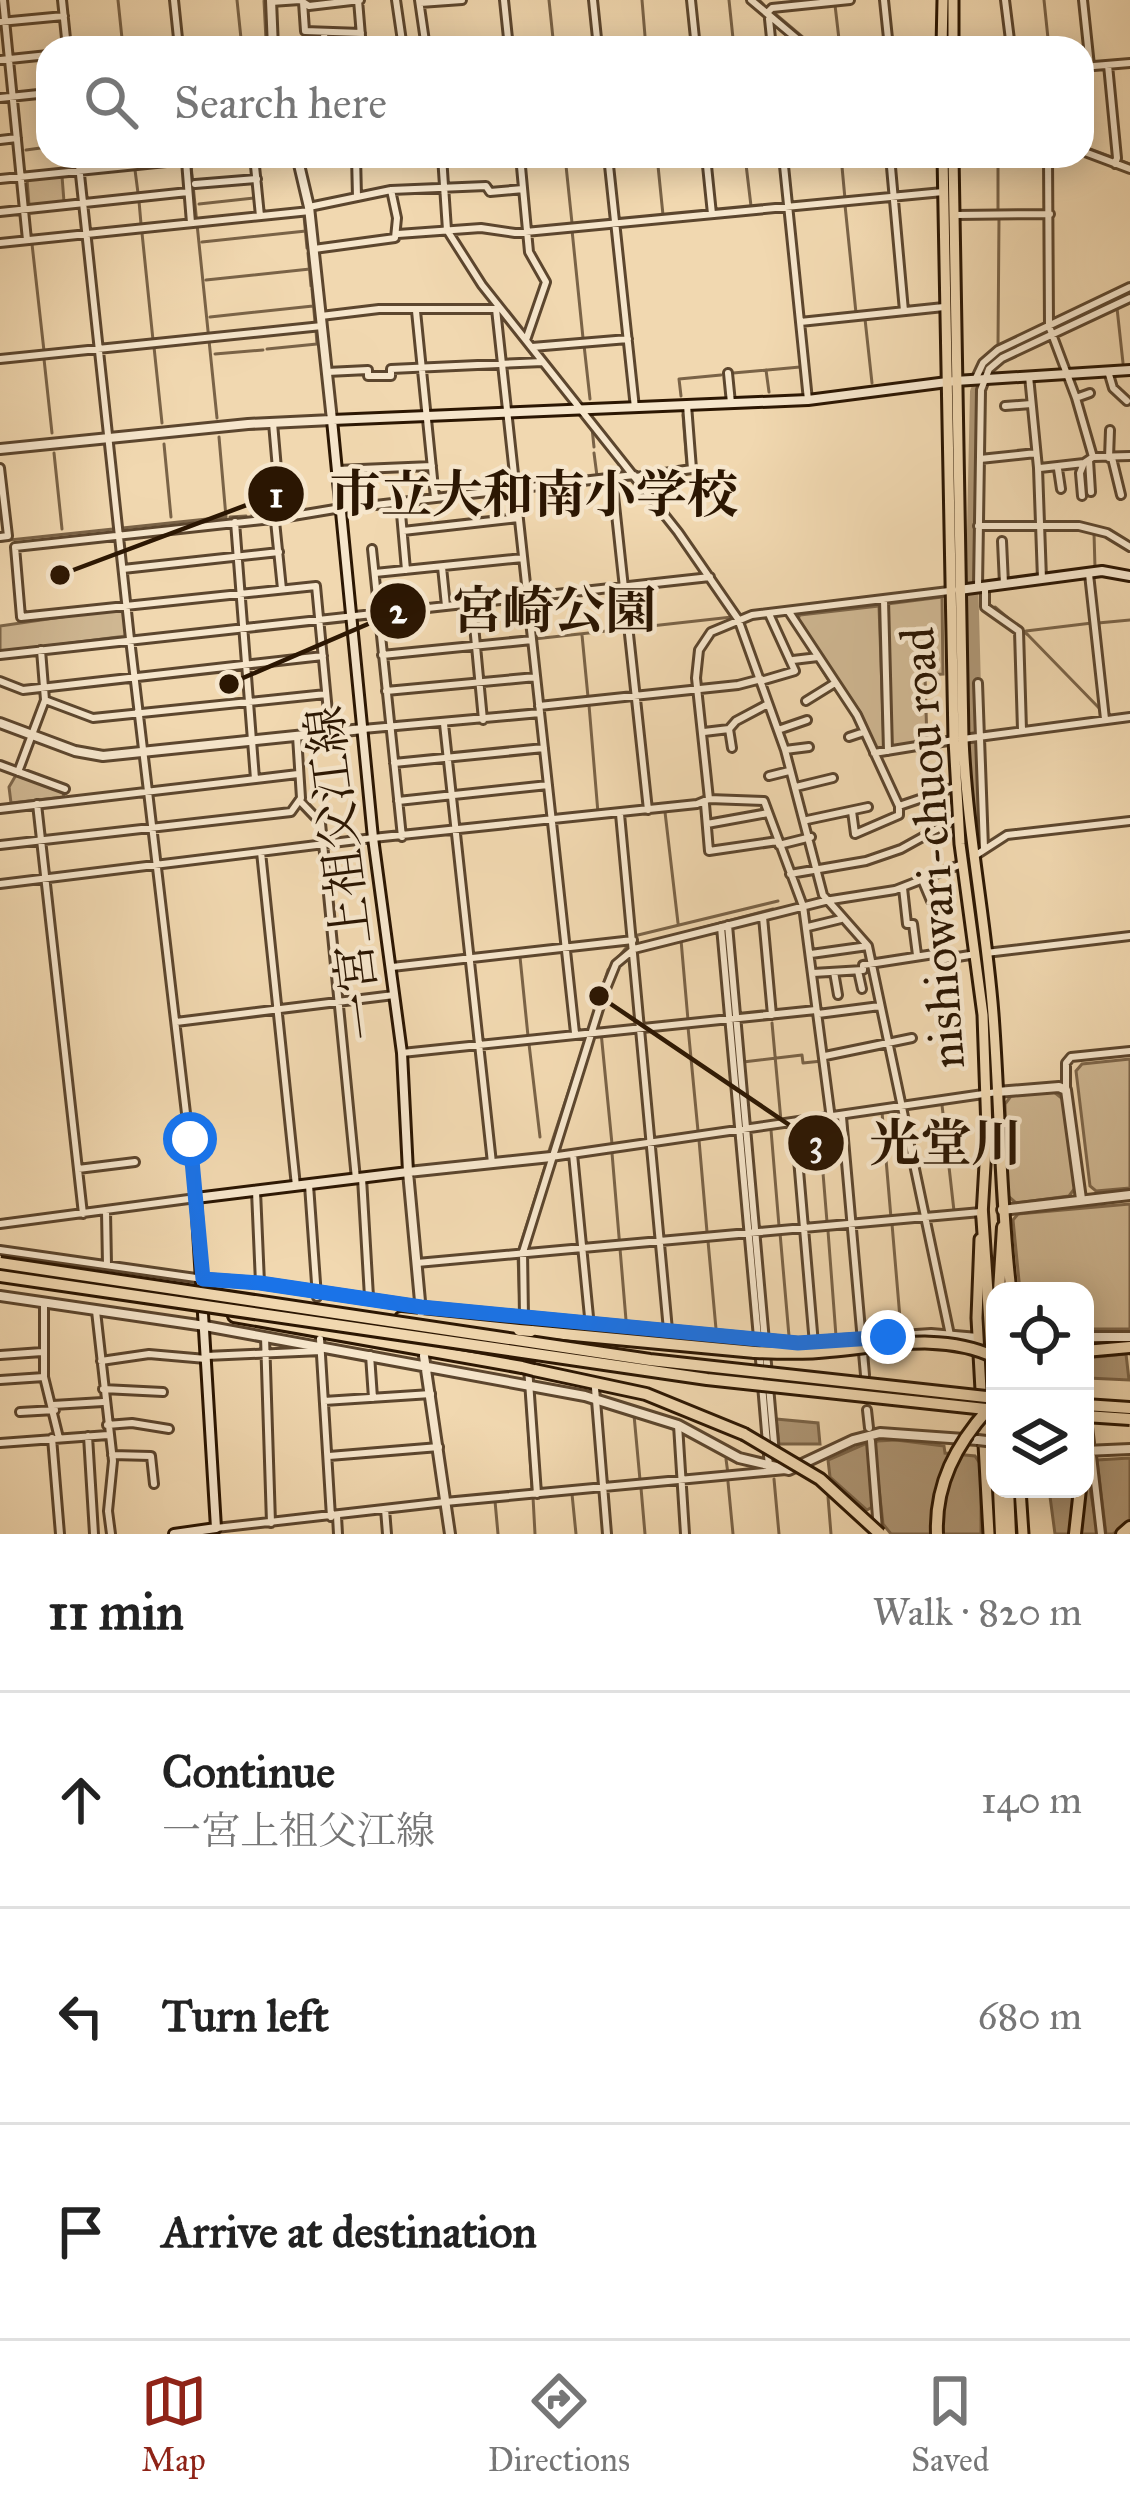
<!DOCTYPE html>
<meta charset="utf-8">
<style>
body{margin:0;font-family:"IM FELL Great Primer","Noto Serif JP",serif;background:#f2f2f2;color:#222}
.controls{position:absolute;right:36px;bottom:36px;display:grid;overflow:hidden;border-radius:24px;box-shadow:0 6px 30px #0003}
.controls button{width:108px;height:108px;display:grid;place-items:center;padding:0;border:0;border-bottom:3px solid #e0e0e0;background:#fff;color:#222;font:60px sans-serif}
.stop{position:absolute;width:36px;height:36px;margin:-27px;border:9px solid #1a73e8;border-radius:50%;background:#fff}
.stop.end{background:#1a73e8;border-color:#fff;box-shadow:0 3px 12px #0008}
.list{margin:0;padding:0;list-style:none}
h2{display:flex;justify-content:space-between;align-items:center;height:156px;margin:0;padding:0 48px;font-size:51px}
h2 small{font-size:39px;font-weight:400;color:#767676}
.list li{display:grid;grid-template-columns:78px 1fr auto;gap:36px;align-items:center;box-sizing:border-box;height:216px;padding:0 48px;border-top:3px solid #e0e0e0}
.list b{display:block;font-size:45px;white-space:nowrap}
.list p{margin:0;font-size:39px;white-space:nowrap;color:#767676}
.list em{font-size:39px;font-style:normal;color:#767676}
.icon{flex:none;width:66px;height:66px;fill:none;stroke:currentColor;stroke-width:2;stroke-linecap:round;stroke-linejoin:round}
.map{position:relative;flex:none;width:1130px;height:1534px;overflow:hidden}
.search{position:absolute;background:#fff;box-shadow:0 6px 30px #0003;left:36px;right:36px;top:36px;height:132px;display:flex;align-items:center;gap:30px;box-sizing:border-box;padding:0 42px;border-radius:36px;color:#767676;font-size:45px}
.sheet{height:804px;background:#fff}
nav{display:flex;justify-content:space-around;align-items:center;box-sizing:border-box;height:168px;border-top:3px solid #e0e0e0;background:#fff;font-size:33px;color:#767676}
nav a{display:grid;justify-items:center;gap:6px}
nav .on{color:#8f2418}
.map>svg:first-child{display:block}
.green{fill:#cfb792;stroke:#7d664a;stroke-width:3}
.water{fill:#ae9675;stroke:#7a6347;stroke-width:3}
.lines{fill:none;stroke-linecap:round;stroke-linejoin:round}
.stream{stroke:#7a6347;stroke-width:3}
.river{stroke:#ae9675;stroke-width:12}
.minor-casing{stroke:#5c462e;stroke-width:12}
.tertiary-casing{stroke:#5c462e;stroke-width:14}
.secondary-casing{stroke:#2b1602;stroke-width:14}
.primary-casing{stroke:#2b1602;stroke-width:15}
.motorway-casing{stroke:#2b1602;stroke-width:16}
.minor{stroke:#f6e6cc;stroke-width:6}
.tertiary{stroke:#f6e6cc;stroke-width:8}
.secondary{stroke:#f6e6cc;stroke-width:8}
.primary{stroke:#f1d8b0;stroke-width:9}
.motorway{stroke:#f1d8b0;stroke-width:10}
.tertiary-bridge-casing{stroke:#5c462e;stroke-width:14;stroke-linecap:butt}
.motorway-bridge-casing{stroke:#2b1602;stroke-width:16;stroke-linecap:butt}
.tertiary-bridge{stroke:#f6e6cc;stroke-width:8}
.motorway-bridge{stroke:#f1d8b0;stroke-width:10}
.route{stroke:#1a73e8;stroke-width:15}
.labels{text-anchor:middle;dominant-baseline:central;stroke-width:9;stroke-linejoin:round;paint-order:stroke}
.street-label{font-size:48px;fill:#2b1602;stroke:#f6e6cc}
.leader{fill:none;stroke:#2b1602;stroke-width:4.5}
.callout-dot{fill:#2b1602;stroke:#f6e6cc;stroke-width:4.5}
.mark-label{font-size:36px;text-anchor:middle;font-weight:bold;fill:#fff}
.callout-label{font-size:51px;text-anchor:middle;font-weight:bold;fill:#2b1602;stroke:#f6e6cc;stroke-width:9;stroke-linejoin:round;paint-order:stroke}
</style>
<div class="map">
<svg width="1130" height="1534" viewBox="0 0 1130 1534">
<rect width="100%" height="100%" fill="#f1d8b0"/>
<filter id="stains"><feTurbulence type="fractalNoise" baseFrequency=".00167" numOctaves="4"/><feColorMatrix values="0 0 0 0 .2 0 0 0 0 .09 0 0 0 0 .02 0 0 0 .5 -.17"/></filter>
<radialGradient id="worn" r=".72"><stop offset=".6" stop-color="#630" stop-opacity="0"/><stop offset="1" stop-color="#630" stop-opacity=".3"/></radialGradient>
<!-- green -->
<path class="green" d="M62 176 64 202 29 205 27 179Z
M942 597 943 674 925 675 927 743 891 748 887 604Z
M879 606 884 747 877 750 860 712 797 620 800 615Z
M123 608 126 636 0 652V626Z
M16 775 63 792 64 797 11 803 9 787Z
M1130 1059V1188L1096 1191 1090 1186 1076 1071 1082 1064Z
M1054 1092 1064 1100 1075 1188 1069 1196 1016 1203 1008 1196 1005 1104 1011 1096Z
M1130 1204V1329H1085V1291H1020L1013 1220 1018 1214Z"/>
<!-- water -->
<path class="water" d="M1126 1354 1129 1380 1088 1378 1086 1358Z
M776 1419 818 1423 820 1444H779Z
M896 1440 944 1446 945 1453 975 1456 981 1465V1534H891L883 1524 874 1445 877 1441Z
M867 1443 874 1506 867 1510 830 1477 828 1460Z
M1130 1458V1521L1113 1534H1106L1097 1460Z
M1085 1460 1098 1534H1055L1049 1489H1085Z"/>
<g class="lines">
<!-- stream -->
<path class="stream" d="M118 0 123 48
M237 0 242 48
M549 0 554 48
M642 0 646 48
M729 0 734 48
M759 0 763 4
M887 0 889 22
M1044 0 1049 48
M264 1 266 40
M1002 2 1008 48
M835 5 840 48
M773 12 805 39 823 48
M245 47 266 45
M1082 146 1114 158
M26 150 48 147
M134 156V161
M190 156 217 418
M565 156 572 223
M657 156 663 215
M745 156 751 206
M841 156 845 199
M998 156V210
M1122 161 1130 164
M135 170 138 193
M139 201 141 224
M199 204 254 198
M845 205 856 313
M304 216 307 248
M572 230 583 338
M142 233 153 340
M202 242 306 231
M32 244 44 351
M308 253 311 286
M206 280 310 269
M312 289 315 322
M1117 308 1123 363
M210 317 313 306
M865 319 872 383
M584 345 590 399
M998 346 999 218
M154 347 162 423
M267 349 317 344 316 331
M215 354 263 350
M44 359 52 433
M766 370 769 392
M733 373 800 367
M681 396 679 379 721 375
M683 415 687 466
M592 428 594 447
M164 444 171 517
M54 453 62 529
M594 453 597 476
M252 515 277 513
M230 517 246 516
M1094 533 1095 568
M0 541 226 517 219 437
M995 607 1028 635 1100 709 1101 716
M1098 623 1130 620
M633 628 732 617
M1026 631 1092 623
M582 635 588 697
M801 635 812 655
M534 639 625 629
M815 659 829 681
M834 688 845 703
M589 705 598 813
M1060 729 1130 721
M863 735 871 754
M992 739 1021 734
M665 812 678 923
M725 930 732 1008
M634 936 778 901
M681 940 688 1020
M520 957 528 1036
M772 1023 781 1121
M688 1027 698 1131
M589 1029 608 970 626 948 773 909
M601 1032 612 1144
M529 1044 540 1137
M942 1105 954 1211
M882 1112 891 1218
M749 1123 743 1062 802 1055 803 1063 822 1061
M819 1124 827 1222
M771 1130 779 1226
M699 1140 707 1232
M549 1151 586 1038
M612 1153 626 1320
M0 1220 123 1205
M892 1224 901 1330
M828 1231 836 1336
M780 1233 789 1336
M708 1241 716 1329
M519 1249 546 1164
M518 1256 520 1308
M1130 1353V1354
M526 1393 532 1489
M634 1415 640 1480
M726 1459 728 1474
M774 1479 779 1534
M728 1482 733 1534
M641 1488 645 1534
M572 1494 576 1534
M533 1497 535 1534
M828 1497 831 1534
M495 1501 498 1534"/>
<!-- river -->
<path class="river" d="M979 837 972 576 976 392 985 369 1001 354 1130 291"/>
<defs>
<path id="minor" d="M3 0 27 240
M62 0 67 48
M174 0 179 48
M358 0 362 48
M396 0 403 48
M419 0 426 48
M504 0 509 48
M593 0 598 48
M691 0 696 48
M751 0 808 48
M884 0 889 48
M1005 0 1011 48
M1083 0 1090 66
M271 2 300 0 309 6 360 0
M303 2 305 31 361 33
M420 3 462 0
M767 13 772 8 850 0
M769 19 772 48
M0 22 64 16
M324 33 325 48
M0 60 48 55
M1108 65 1117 158 1115 164
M1082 67 1130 63
M0 98 48 93
M0 140 17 138
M1082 151 1130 169
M254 156 260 216
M356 156 357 197
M442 156 447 230 482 285 678 532 738 619 785 750 823 895 868 946 950 1335
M520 156 529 252 546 282 526 340
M608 156 635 408
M706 156 712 214
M783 156 808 400
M890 156 904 311
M1048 156 1049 326 1076 398 1093 457
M186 161 191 223
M0 179 186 160
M195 184 257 179
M309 207 391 190 486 186 490 192 523 189
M0 212 188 192
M956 215 1050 214
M398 234 481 228 515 233 943 192
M0 243 310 211
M314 249 395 238 397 218 391 190
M496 309 575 1033
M416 311 435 498
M321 316 379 309H497
M800 322 944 307
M532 347 628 339
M0 359 322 326
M1108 371 1113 388 1127 401
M327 372 368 370V376H391V369L543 362
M728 373 731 403
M1029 376 1038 468 1042 579
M975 380 983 363 998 350 1130 287
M1076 398 1090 393
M1005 406 1031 404
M273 423 281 515
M1109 458 1110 430
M1112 458 1121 495
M980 459 1036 453
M1089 460 1091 492
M0 468 8 536 0 537
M1040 468 1084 463 1093 457 1130 456
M1058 469 1061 489
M337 470 432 466
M612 477 648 810
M636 477 692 469 687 405
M1082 496 1080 473 1084 463
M400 502 406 570
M341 509 634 475
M275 521 282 589
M235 522 255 779
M978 526H1079L1107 533 1130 547
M403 531 518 518
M1002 541 1004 584
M372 549 402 837
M442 567 446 606
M123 569 279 552
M375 573 523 558
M1089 574 1105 719
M985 586V607L1019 631 1022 730
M978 587 981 390 989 369 1002 358 1130 298
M884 600 888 751
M472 604 483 720
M789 612 857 715 899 806V815L855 834 852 811
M0 655 710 577
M382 655 532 640
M793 660 818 657
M0 681 23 690 323 656
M761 681 795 671 769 614
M978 683 984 848
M386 691 536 677
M45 700 93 718 326 694
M806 701 835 683
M539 706 738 685 761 679
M444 724 492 1163
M363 729 540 713
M729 729 732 748
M778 730 807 720
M704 732 729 729 736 721 768 704
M330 733 316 586 21 617 15 547 281 518 341 508
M849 737 864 732
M963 739 1130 717
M785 750 809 747
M874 753 954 740
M394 763 544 748
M0 765 65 789
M18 772 45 700 41 650
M769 776 789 771
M796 787 833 778
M709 799 696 678 699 650 711 632 752 615 949 591
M300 801 321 823 356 1179
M398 801 548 785
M37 804 83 1214
M705 804 709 851 778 841
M899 806 955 787
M0 809 298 774
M620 814 668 1330
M807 820 868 807
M707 824 768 813
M0 845 291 812 301 798 297 736
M779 845 811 837
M261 852 296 1186
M973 857 1007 835 1130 821
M790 874 866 861 901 849 957 818
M923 882 931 901
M0 884 373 838 697 804 709 799 764 801 803 906 831 1119
M903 888 907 924H913L917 955
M763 917 772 1015
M728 925 775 1454
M721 927 761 1371
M808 927 841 919
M986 953 1130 936
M811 954 868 946
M392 967 633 940
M858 971 862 989
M834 972 838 995
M813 973 863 970V965L934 954 939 960 976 954
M818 1014 880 1006
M176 1022 394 995
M402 1053 816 1010
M825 1056 912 1038
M1066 1090V1063L1071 1057 1130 1051
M842 1117 865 1375
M795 1124 814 1344
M573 1154 590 1327
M551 1157 997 1092
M78 1169 135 1162
M362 1178 369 1297
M309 1185 317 1297
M256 1191 260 1283
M106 1211 107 1265
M0 1224 196 1198 130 639 78 156
M0 1250 203 1279
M417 1263 981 1212
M44 1303V1377L59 1438
M96 1311 113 1461 108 1511 111 1534
M524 1316 523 1252 603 996 616 964 634 949 825 901 895 890 962 864
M265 1337 271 1523
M320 1339 331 1517
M527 1353 537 1494
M0 1355 42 1352
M370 1355 373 1398
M206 1356 321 1351
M101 1361 149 1354 206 1359
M0 1380 44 1377
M762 1385 769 1467
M595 1388 607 1534
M103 1389 163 1392
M1085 1394V1395
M324 1401 431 1394
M53 1405 103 1402
M867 1410 869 1428
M20 1412 55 1410
M107 1425 132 1423 169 1429
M678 1425 685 1534
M1088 1427 1090 1443
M88 1436 94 1534
M52 1438 60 1534
M871 1441 878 1530
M0 1443 108 1435
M112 1455 151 1456 154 1484
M329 1456 439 1447
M1092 1456 1101 1534
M385 1509 387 1534
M337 1516 338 1534
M216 1528 445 1502 786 1470"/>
<path id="tertiary" d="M271 0 273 48
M0 449 248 424 332 420 309 207 297 156
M0 723 75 751 103 756 363 729
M997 1092 1059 1087 1066 1090 1081 1199
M1002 1210 1130 1195
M203 1279 260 1283 421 1307 798 1343 931 1334 978 1338
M0 1296 205 1326 585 1396 678 1425 739 1458 789 1470 853 1440 880 1433 978 1440
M421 1312 408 1172 551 1157
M1085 1337H1130
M424 1356 450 1534
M1085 1451 1130 1449"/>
<path id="secondary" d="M959 590 1102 571 1130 576
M174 1534 216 1528 196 1198 408 1172 402 1053 373 838 332 420 808 400 955 381 1130 370"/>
<path id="primary" d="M953 0V48
M942 48 943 0
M943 156 954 740 960 844 983 1015 987 1130 982 1216
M953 156 963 739C967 831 986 922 993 1014 1000 1107 1000 1199 1011 1291
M980 1239 977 1318 989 1534
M1020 1489 1023 1534"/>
<path id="motorway" d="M982 1212 995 1403
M999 1291 1003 1227
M234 1316 522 1367
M401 1318 519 1330
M531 1331 755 1352
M1085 1351 1130 1347
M534 1370 646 1394 744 1434
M999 1489 1001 1534
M1008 1489 1010 1534
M1075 1534 1080 1489
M1122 1534 1130 1527"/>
</defs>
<!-- minor casing -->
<use href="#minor" class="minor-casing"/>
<!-- tertiary casing -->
<use href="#tertiary" class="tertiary-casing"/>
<!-- secondary casing -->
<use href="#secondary" class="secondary-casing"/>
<!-- primary casing -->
<use href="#primary" class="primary-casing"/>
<!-- motorway casing -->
<use href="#motorway" class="motorway-casing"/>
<!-- minor -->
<use href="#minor" class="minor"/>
<!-- tertiary -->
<use href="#tertiary" class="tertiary"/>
<!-- secondary -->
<use href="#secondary" class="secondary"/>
<!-- primary -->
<use href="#primary" class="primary"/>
<!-- motorway -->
<use href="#motorway" class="motorway"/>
<defs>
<path id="tertiary-bridge" d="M978 1440 995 1442"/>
<path id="motorway-bridge" d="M0 1263 650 1360 995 1398
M0 1276 707 1379 995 1410
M519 1330 531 1331
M755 1352C780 1353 805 1354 829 1351 886 1346 941 1332 995 1357
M522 1367 534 1370
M1085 1405 1130 1408
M1085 1416 1130 1419
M744 1434 820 1479 880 1534
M937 1534C935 1484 956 1445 989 1408"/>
</defs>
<!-- tertiary-bridge casing -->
<use href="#tertiary-bridge" class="tertiary-bridge-casing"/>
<!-- motorway-bridge casing -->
<use href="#motorway-bridge" class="motorway-bridge-casing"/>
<!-- tertiary-bridge -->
<use href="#tertiary-bridge" class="tertiary-bridge"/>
<!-- motorway-bridge -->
<use href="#motorway-bridge" class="motorway-bridge"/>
</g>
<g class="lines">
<!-- route -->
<path class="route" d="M190 1139 203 1279 260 1283 421 1307 798 1343 888 1337"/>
</g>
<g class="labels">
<!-- street labels -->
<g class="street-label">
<text transform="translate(932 848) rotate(-94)">nishiowari-chuou road</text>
<text transform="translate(344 873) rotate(-97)">一宮上祖父江線</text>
</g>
</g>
<!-- callouts -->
<path class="leader" d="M60 575L276 494M229 684L398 611M599 996L816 1143"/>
<g class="callout-dot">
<circle cx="60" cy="575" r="12"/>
<circle cx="229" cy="684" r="12"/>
<circle cx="599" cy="996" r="12"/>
<circle cx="276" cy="494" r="30"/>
<circle cx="398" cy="611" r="30"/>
<circle cx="816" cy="1143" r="30"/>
</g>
<g class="mark-label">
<text x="276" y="507">1</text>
<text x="398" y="623">2</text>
<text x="816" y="1155">3</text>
</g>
<g class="callout-label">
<text x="534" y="512">市立大和南小学校</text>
<text x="554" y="628">宮崎公園</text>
<text x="946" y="1161">光堂川</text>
</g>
<rect width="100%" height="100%" filter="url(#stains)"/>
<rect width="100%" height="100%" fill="url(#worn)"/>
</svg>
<div class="controls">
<button><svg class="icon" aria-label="locate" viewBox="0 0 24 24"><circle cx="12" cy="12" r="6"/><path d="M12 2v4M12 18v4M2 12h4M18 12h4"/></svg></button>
<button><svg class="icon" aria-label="layers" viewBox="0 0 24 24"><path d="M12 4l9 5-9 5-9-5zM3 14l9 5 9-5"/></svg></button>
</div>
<div class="stop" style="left:190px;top:1139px"></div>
<div class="stop end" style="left:888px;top:1337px"></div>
<div class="search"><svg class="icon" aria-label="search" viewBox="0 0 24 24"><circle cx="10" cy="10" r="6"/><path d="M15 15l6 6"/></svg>Search here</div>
</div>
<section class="sheet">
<h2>11 min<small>Walk · 820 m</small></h2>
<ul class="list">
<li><svg class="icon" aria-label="ahead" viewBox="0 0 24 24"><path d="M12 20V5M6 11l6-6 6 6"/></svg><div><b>Continue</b><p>一宮上祖父江線</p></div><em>140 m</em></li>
<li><svg class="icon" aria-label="left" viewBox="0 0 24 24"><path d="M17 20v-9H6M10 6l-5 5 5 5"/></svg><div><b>Turn left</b></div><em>680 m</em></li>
<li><svg class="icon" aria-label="arrive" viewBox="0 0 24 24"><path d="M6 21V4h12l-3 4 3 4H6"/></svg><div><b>Arrive at destination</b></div></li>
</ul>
</section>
<nav>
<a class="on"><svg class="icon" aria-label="map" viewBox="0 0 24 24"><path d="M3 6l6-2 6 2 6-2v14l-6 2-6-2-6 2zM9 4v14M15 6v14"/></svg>Map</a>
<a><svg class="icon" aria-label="directions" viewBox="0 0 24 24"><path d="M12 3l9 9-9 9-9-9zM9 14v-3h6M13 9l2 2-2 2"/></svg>Directions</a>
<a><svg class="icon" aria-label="saved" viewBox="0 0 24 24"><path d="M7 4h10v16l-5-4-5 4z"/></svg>Saved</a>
</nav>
